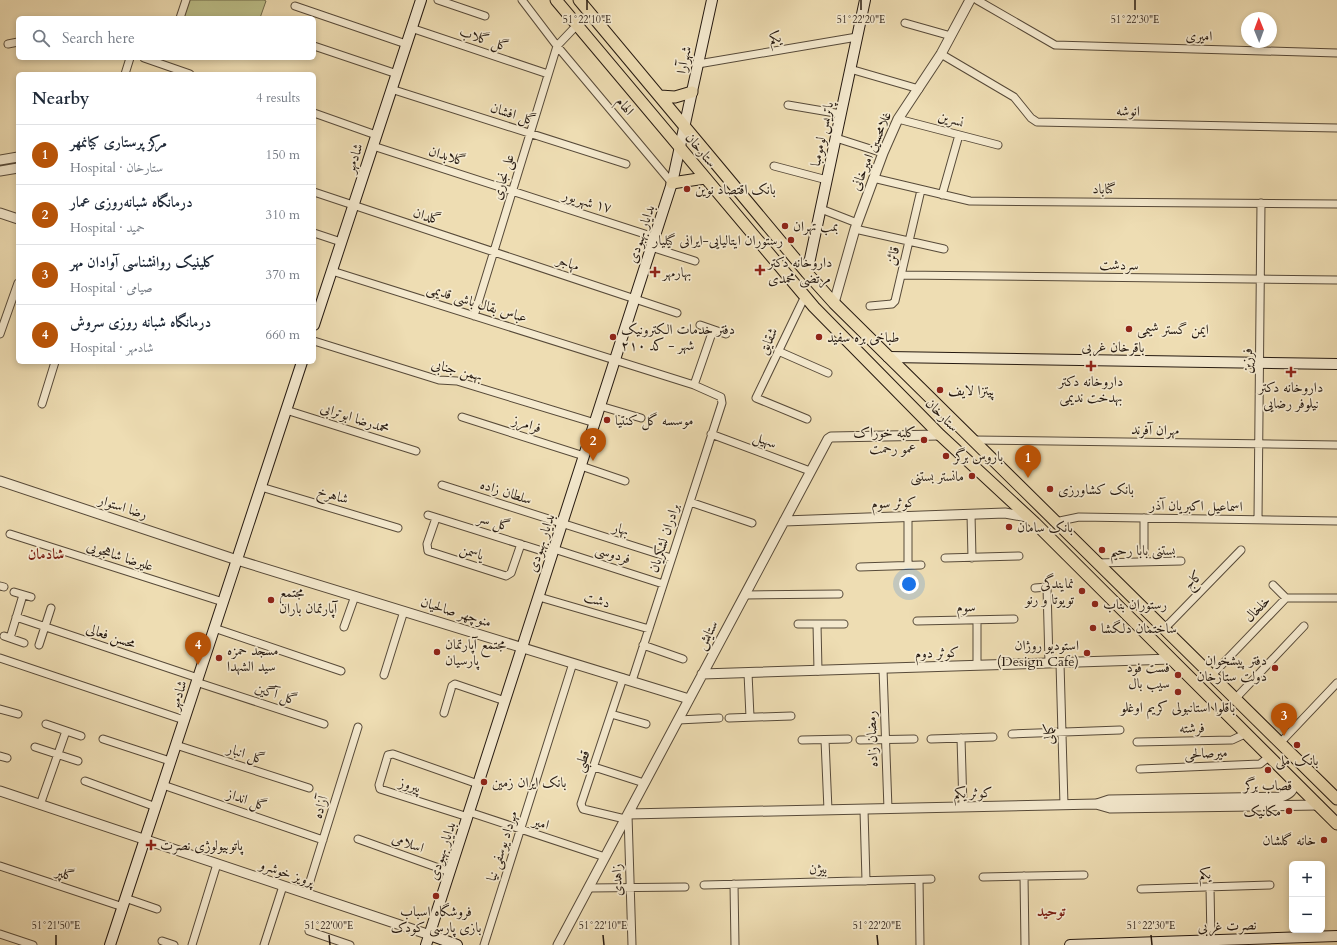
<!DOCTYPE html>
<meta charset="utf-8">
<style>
body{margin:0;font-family:Cardo,Amiri,serif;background:#f6f6f7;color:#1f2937}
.controls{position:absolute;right:12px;bottom:12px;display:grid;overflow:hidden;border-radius:6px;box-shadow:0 2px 6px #0003}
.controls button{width:36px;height:36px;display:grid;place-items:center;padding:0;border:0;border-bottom:1px solid #e0e1e3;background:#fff;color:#1f2937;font:20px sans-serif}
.compass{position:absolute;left:1241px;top:12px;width:36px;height:36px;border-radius:50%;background:#fff;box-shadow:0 2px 6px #0003;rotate:359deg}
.you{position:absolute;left:909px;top:584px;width:14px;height:14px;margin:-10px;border:3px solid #fff;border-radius:50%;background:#1a73e8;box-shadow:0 0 0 6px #1a73e833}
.badge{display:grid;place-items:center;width:26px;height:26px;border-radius:50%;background:#b45309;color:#fff;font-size:13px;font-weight:700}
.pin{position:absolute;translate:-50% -33px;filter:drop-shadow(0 1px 2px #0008)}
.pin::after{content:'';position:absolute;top:21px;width:14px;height:12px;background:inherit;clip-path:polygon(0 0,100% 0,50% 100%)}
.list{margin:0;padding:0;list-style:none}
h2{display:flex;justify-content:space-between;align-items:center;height:52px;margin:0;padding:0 16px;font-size:17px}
h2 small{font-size:13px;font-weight:400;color:#747a83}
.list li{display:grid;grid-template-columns:26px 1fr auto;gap:12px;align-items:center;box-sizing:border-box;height:60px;padding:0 16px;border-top:1px solid #e0e1e3}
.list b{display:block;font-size:15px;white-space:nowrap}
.list p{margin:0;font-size:13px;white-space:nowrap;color:#747a83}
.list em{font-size:13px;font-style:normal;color:#747a83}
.icon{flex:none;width:22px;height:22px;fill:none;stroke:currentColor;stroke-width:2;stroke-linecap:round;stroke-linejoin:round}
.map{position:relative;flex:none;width:1337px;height:945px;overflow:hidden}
.search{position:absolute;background:#fff;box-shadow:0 2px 6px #0003;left:16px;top:16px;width:300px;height:44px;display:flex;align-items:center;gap:10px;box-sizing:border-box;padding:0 14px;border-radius:6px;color:#747a83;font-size:15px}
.panel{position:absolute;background:#fff;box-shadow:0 2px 6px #0003;left:16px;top:72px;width:300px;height:292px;border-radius:6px}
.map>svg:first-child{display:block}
.green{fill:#bcc08a;stroke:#706c4d}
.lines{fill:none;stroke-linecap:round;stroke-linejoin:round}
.minor-casing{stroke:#574a39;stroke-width:9}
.tertiary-casing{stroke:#574a39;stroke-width:11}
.secondary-casing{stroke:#251910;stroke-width:12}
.primary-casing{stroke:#251910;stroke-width:13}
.minor{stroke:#f4e9ce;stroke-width:7}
.tertiary{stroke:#f4e9ce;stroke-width:9}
.secondary{stroke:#f4e9ce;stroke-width:10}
.primary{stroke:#eeddb3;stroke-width:11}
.ticks{fill:none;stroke:#251910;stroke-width:1.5}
.poi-dot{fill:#8f2418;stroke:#f4e9ce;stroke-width:1.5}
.labels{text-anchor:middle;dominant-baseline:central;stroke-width:3.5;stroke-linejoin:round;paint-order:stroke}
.street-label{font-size:14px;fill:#251910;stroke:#f4e9ce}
.poi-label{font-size:14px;fill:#251910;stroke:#f4e9ce;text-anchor:start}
.neighbourhood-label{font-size:15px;font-weight:bold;fill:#7a1f14;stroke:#f4e9ce}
.ticks-label{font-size:10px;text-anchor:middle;fill:#251910;stroke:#f4e9ce;stroke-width:3.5;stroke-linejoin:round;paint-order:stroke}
</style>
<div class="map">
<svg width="1337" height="945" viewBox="0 0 1337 945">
<rect width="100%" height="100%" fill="#eeddb3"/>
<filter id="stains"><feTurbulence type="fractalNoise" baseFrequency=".005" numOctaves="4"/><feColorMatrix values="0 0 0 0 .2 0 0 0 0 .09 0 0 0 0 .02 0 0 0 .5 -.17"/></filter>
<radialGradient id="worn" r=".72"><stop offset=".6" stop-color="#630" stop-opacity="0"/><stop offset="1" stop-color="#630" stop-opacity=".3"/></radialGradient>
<!-- green -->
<path class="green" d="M189 0H264L266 1 260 18H182Z"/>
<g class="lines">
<defs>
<path id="minor" d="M438 0 485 16
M522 0 557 46 672 183
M977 0 1055 45 1337 53
M295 6 406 44
M180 18 186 0
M905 23 951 36
M411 28 548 74
M8 44 18 42
M314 46 397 74
M941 54 1014 97 1031 118 1037 122 1337 128
M144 58 190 74
M698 64 857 37
M850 69 919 89
M125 74 130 58
M391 89 626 164
M788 105 841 114
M314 113 376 135
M898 119 998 145
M836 138 883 153
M373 146 654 237
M774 166 827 180
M873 178 970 201 1337 204
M314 192 677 313
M942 195 959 135
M821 209 857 223
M855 229 944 249
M314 233 341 242
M651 247 695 261
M332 271 694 385 721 397 722 403 632 681
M901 275 1337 280
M805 296 756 398 807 419
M870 306 892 304 895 301 921 190
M474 316 557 46 577 25
M700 325 726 334
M0 334 18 283
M314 341 439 380 457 381 595 423
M778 351 828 373
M694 385 713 330
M42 404 55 362
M600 406 641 418
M286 410 416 451
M462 417 584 456
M711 434 810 471
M973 440 1337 445
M581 466 625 481
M442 485 671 558
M261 487 398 528
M690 502 752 523
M971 514 972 558
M428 515 552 554
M908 516V565
M436 518 427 544 428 551 506 576 511 573 521 544
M1258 519 1261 203
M1055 522 1079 517 1337 521
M10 534 223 602
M554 549 663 584
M945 558 1019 556
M1144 562V518
M1097 563 1181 561
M860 567 921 565
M1273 585 1286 598
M0 586 4 587
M1035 588 1047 587 1049 663
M14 592 31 597
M745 595 839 594
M539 597 649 629
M16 617 198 678
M977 620V665
M917 621 1014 619
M798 624H844
M817 624 818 671
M344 627 355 596
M214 628 341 671
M1164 629 1241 550
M4 636 24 643
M10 638 23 595
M39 645 51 608
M643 645 683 659
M0 658 184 720
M1060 663 1064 805
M883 669 888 809
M748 673 750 717
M384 675 404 611
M1211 676 1286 598H1337
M623 678 581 804 583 809 625 819
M196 682 324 724
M1235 699 1304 626
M0 709 18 714
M444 713 452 686 455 684 505 701
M611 714 646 724
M729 718 791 716
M678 720 719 718
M46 724 81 736
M1012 734 1120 730
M961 738 963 807
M103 739 170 761
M931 739 993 737
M802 740 848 739
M825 740 828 810
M860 740 914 739
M1137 742 1232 740 1247 733
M1280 743 1337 683
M176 745 309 788
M35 747 78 761
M0 756 7 758
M594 767 644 783
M1140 769 1260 764 1270 756
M85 781 156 807
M163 785 323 840
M40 805 66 731
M864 810 866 881
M469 812 605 857
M628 815 632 945
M468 817 380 789 379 785 388 755 393 754 478 784
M358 839 450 872
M0 866 123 907
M1024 876 1025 945
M983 877 1084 875
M919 880 920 945
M734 884 735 945
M704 885 931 879
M1210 887 1211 941
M589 888 685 887
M1141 889 1270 885
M306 894 358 727
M125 898 157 909
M309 931 350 945
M0 934 33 945
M162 941 174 945
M192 945 217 864
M264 945 283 886
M484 945 573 663"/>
<path id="tertiary" d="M0 160 18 157
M0 171 18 168
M0 213 18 219
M834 303 855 229 883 153 898 119 941 54 970 0
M0 481 237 560 689 699
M784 521 1005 513 1027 517
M702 674 1172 659
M0 791 430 935
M1097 804 1109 800 1281 797C1290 794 1293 791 1295 782
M628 814 1096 804 1110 808 1319 805
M558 945 828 439 831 437 940 435"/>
<path id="secondary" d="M807 273 865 0
M314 325 421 0
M888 357 1337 364
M430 935 457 945
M110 945 302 362
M426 945 672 183 712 0
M1070 945 1337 936"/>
<path id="primary" d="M556 0 814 307 940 435 1035 523 1337 824
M579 0 807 273 834 303 1337 799
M660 96 675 97 692 92
M672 183 705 178"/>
</defs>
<!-- minor casing -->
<use href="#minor" class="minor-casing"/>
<!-- tertiary casing -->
<use href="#tertiary" class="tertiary-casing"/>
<!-- secondary casing -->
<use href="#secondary" class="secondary-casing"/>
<!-- primary casing -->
<use href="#primary" class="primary-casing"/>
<!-- minor -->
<use href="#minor" class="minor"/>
<!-- tertiary -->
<use href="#tertiary" class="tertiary"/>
<!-- secondary -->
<use href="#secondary" class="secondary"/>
<!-- primary -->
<use href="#primary" class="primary"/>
</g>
<!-- ticks -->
<path class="ticks" d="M587 0V10M861 0V10M1135 0V10M56 935V945M329 935 330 945M603 935 604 945M877 935 878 945M1151 935 1152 945"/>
<!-- markers -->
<g class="poi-dot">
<circle cx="687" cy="189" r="4"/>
<circle cx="785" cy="226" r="4"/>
<circle cx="791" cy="240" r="4"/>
<path d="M758 264h4v4h4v4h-4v4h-4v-4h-4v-4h4z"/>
<path d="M653 266h4v4h4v4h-4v4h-4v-4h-4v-4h4z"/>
<circle cx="1129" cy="329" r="4"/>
<circle cx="613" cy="337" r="4"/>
<circle cx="819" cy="337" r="4"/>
<path d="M1089 360h4v4h4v4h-4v4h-4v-4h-4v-4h4z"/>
<path d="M1289 366h4v4h4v4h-4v4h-4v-4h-4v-4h4z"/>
<circle cx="940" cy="390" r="4"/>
<circle cx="607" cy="420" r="4"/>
<circle cx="924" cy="440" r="4"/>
<circle cx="946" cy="456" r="4"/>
<circle cx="972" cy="476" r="4"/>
<circle cx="1050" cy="489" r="4"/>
<circle cx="1009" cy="527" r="4"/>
<circle cx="1102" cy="550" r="4"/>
<circle cx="1082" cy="591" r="4"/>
<circle cx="271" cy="600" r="4"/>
<circle cx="1095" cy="604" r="4"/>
<circle cx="1093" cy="628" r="4"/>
<circle cx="437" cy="652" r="4"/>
<circle cx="1087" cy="653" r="4"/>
<circle cx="219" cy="658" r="4"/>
<circle cx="1275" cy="668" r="4"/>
<circle cx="1178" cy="675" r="4"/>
<circle cx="1178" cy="692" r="4"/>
<circle cx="1297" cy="745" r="4"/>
<circle cx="1268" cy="770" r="4"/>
<circle cx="484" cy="782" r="4"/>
<circle cx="1289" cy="811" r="4"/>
<circle cx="1324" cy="840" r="4"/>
<path d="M149 839h4v4h4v4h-4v4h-4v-4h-4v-4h4z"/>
<circle cx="436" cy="896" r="4"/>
</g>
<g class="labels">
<!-- street labels -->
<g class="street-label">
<text transform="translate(1199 36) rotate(1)">امیری</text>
<text transform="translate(775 38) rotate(-10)">یکم</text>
<text transform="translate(484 39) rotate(19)">گل گلاب</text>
<text transform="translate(684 60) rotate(-78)">شهرآرا</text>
<text transform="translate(625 106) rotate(50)">الهام</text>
<text transform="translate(1128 111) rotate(1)">انوشه</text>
<text transform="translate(513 114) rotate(18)">گل افشان</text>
<text transform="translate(951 119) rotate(15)">نسرین</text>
<text transform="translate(822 134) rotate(-78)">پاتریس لومومبا</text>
<text transform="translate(701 150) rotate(50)">ستارخان</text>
<text transform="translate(871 151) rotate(-67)">غلامحسین امیرخانی</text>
<text transform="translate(447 156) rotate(18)">گلابدان</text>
<text transform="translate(354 158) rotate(-72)">شادمهر</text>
<text transform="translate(503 177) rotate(-73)">علی نجاری</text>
<text transform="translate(1104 189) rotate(1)">گناباد</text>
<text transform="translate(587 202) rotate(18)">١٧ شهریور</text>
<text transform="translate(427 216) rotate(18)">گلدان</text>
<text transform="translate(641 234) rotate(-72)">بدایار بهبودی</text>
<text transform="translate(893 256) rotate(-77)">قائن</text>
<text transform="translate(568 263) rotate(19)">مهاجر</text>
<text transform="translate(1119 265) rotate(1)">سردشت</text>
<text transform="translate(477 303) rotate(17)">عباس بقال باشی قدیمی</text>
<text transform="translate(768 341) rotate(-65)">شقایق</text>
<text transform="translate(1113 347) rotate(1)">باقرخان غربی</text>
<text transform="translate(1247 361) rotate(-90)">فرزین</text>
<text transform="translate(457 370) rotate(14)">بهمن جنابی</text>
<text transform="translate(942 415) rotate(45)">ستارخان</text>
<text transform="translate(355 418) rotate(18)">محمدرضا ابوترابی</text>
<text transform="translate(527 424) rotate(18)">فرامرز</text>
<text transform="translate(1155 430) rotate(1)">مهران آفرند</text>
<text transform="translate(765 440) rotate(20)">سهیل</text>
<text transform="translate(506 492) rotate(18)">سلطان زاده</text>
<text transform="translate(333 495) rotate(17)">شاهرخ</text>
<text transform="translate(894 503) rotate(-2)">کوثر سوم</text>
<text transform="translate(1196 506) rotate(1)">اسماعیل اکبریان آذر</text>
<text transform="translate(123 507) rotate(18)">رضا استوار</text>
<text transform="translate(494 522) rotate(17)">گل سر</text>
<text transform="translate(621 529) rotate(17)">بهار</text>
<text transform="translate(664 538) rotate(-72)">برادران لشکریان</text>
<text transform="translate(541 543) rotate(-72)">بدایار بهبودی</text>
<text transform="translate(472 552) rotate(18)">یاسمن</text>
<text transform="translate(613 554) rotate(18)">فردوسی</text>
<text transform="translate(120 556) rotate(18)">علیرضا شاهجویی</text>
<text transform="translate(1193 580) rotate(-46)">کاج</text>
<text transform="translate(597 600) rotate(16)">دشت</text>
<text transform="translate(966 607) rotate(-1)">سوم</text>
<text transform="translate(1257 609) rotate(-46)">خلخال</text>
<text transform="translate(456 612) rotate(17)">منوچهر صالحیان</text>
<text transform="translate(707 635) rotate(-62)">ستایش</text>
<text transform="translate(111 636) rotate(19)">محسن فعالی</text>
<text transform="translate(937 653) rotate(-2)">کوثر دوم</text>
<text transform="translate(276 694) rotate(18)">گل آگین</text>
<text transform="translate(178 695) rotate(-72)">شادمهر</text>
<text transform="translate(1192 728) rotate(-1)">فرشته</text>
<text transform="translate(1049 734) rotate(-91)">کمالی</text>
<text transform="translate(872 739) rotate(-92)">رمضان زاده</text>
<text transform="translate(1206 753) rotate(-2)">میرصالحی</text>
<text transform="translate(246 754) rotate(18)">گل انبار</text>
<text transform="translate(582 761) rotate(-71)">قطبی</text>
<text transform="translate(410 785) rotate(18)">پیروز</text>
<text transform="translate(973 793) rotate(-1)">کوثر یکم</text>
<text transform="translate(247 800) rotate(19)">گل انداز</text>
<text transform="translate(320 807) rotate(-73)">آزاده</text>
<text transform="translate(541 823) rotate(18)">امیر</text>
<text transform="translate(408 843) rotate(20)">اسلامی</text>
<text transform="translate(502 846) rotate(-72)">مهرداد یوسفی نیا</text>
<text transform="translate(442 851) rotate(-72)">بدایار بهبودی</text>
<text transform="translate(818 869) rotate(-1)">بیژن</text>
<text transform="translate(287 873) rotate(19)">پرویز خوشرو</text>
<text transform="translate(65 874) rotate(19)">گلپر</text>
<text transform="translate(1205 874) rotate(-1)">یکم</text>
<text transform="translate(617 880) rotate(-92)">زاهدی</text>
<text transform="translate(1227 926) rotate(-2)">نصرت غربی</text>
</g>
<!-- poi labels -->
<g class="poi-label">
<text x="695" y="189">بانک اقتصاد نوین</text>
<text x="793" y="226">بمب تهران</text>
<text x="783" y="240" text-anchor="end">رستوران ایتالیایی-ایرانی گیلیار</text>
<text x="768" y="262">داروخانه دکتر<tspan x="768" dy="16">مرتضی محمدی</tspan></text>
<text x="663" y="272">بهارمهر</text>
<text x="621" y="329">دفتر خدمات الکترونیک<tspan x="621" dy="16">شهر - کد ۲۱۰</tspan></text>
<text x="1137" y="329">ایمن گستر شیمی</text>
<text x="827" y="337">طباخی بره سفید</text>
<text x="1091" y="381" text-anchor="middle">داروخانه دکتر<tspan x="1091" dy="16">بهدخت ندیمی</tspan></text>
<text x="1291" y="387" text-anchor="middle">داروخانه دکتر<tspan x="1291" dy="16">نیلوفر رضایی</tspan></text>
<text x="948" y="390">پیتزا لایف</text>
<text x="615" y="420">موسسه گل کنتیا</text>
<text x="916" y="432" text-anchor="end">کلبه خوراک<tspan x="916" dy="16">عمو رحمت</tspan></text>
<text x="954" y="456">باروس برگر</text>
<text x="964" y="476" text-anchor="end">مانستر بستنی</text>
<text x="1058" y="489">بانک کشاورزی</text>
<text x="1017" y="527">بانک سامان</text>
<text x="1110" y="550">بستنی بابا رحیم</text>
<text x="1074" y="583" text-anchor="end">نمایندگی<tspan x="1074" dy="16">تویوتا و رنو</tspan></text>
<text x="279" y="592">مجتمع<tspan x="279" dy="16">آپارتمان باران</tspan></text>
<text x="1103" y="604">رستوران بناب</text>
<text x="1101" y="628">ساختمان دلگشا</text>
<text x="445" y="644">مجتمع آپارتمان<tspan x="445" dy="16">پارسیان</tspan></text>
<text x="1079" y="645" text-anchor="end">استودیو روژان<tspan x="1079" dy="16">(Design Cafe)</tspan></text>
<text x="227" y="650">مسجد حمزه<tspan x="227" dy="16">سید الشهدا</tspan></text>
<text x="1267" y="660" text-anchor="end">دفتر پیشخوان<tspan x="1267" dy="16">دولت ستارخان</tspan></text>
<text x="1170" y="667" text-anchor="end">فست فود<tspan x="1170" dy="16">سيب بال</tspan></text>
<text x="1178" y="707" text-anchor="middle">باقلوا استانبولی کریم اوغلو</text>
<text x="1297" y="760" text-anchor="middle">بانک ملی</text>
<text x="492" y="782">بانک ایران زمین</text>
<text x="1268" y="785" text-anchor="middle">قصاب برگر</text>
<text x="1281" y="811" text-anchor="end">مکانیک</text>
<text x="1316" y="840" text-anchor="end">خانه گلشان</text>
<text x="160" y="845">پاتوبیولوژی نصرت</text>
<text x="436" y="911" text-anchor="middle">فروشگاه اسباب<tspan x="436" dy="16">بازی پارسی کودک</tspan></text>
</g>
<!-- neighbourhood labels -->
<g class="neighbourhood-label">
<text x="46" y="554">شادمان</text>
<text x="1051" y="911">توحید</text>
</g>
</g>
<g class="ticks-label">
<text x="587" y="23">51°22'10"E</text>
<text x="861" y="23">51°22'20"E</text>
<text x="1135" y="23">51°22'30"E</text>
<text x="56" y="929">51°21'50"E</text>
<text x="329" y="929">51°22'00"E</text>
<text x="603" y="929">51°22'10"E</text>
<text x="877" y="929">51°22'20"E</text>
<text x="1151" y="929">51°22'30"E</text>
</g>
<rect width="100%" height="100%" filter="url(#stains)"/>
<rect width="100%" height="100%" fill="url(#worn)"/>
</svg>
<div class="controls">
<button>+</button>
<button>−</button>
</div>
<svg class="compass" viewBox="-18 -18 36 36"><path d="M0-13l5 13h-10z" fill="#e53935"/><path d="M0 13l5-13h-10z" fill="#747a83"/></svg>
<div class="you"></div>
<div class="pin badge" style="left:1028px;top:478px">1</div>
<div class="pin badge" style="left:593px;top:461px">2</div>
<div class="pin badge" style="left:1284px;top:736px">3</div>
<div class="pin badge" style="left:198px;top:665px">4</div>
<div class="search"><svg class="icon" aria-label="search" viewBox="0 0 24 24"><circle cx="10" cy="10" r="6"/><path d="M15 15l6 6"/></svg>Search here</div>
<section class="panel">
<h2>Nearby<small>4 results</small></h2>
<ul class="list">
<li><span class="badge">1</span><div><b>مرکز پرستاری کیانمهر</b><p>Hospital · ستارخان</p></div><em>150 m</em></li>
<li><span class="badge">2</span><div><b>درمانگاه شبانه‌روزی عمار</b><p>Hospital · حمید</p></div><em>310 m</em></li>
<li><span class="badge">3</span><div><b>کلینیک روانشناسی آوادان مهر</b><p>Hospital · صیامی</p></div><em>370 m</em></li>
<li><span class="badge">4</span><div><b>درمانگاه شبانه روزی سروش</b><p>Hospital · شادمهر</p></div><em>660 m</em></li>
</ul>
</section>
</div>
